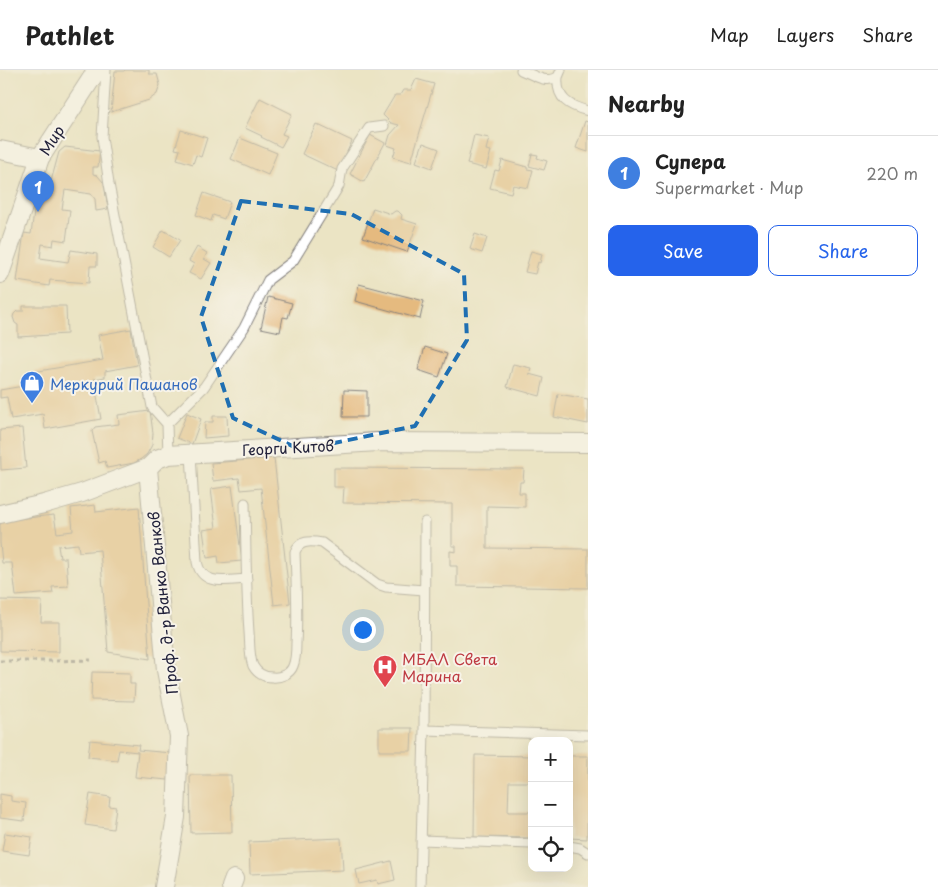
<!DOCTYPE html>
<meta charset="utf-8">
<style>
body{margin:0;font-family:"Playpen Sans",sans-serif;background:#f2f2f2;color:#222}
.controls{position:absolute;right:15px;bottom:15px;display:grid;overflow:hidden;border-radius:10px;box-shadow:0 5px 20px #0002}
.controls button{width:45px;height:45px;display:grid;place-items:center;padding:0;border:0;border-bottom:1px solid #e0e0e0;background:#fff;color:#222;font:25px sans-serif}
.you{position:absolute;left:362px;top:559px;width:18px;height:18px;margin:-12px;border:4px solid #fff;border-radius:50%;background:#1a73e8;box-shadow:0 0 0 8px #1a73e833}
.badge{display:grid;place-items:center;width:32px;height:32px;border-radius:50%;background:#2563eb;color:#fff;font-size:16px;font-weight:700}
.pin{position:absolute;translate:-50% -41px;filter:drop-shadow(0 1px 2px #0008)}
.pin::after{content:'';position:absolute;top:26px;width:18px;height:15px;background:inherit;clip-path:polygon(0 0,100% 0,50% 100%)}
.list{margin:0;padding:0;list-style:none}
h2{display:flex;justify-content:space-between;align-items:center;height:65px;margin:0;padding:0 20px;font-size:21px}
h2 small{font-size:16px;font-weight:400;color:#767676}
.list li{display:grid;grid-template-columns:32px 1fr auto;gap:15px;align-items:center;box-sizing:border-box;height:75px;padding:0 20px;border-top:1px solid #e0e0e0}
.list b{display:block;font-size:19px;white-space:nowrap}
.list p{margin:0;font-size:16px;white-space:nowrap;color:#767676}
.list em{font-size:16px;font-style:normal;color:#767676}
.actions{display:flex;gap:10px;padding:15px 20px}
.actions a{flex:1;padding:11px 0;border:1px solid #2563eb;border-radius:10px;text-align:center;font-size:18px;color:#2563eb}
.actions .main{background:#2563eb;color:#fff}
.icon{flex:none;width:28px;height:28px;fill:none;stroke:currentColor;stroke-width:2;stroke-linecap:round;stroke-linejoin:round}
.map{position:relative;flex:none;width:588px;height:817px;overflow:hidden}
header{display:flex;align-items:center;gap:30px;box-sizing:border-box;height:70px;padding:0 25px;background:#fff;border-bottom:1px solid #e0e0e0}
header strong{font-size:24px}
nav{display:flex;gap:28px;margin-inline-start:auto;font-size:18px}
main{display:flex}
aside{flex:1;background:#fff}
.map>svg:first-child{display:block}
.building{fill:#e5ba7f}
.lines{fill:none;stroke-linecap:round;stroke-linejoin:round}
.lane-casing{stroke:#868380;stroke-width:11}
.street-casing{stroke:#868380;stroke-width:20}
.path{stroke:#868380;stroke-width:3;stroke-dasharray:4 4;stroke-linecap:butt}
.lane{stroke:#fff;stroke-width:9}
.street{stroke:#fff;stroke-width:18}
.marked{fill:none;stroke:#1f6fb2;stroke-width:4;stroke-dasharray:10 6;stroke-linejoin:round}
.labels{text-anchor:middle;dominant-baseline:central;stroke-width:4;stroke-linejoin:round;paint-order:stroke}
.street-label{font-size:15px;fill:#22223b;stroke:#f7f3e8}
.shop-label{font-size:15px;fill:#366cbe;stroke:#f7f3e8;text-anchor:start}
.health-label{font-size:15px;fill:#be3a42;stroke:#f7f3e8;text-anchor:start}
</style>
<header>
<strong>Pathlet</strong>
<nav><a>Map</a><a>Layers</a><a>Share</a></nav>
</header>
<main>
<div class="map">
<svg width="588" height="817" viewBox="0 0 588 817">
<rect width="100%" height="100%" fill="#f7f3e8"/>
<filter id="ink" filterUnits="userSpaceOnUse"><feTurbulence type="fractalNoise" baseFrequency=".02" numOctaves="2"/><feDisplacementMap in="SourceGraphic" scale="10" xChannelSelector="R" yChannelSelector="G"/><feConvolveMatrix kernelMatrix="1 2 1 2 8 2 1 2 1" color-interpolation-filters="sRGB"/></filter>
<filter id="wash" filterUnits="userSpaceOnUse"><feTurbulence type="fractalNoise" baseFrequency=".0096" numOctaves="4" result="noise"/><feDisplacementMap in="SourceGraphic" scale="20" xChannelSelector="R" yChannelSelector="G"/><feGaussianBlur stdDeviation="1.12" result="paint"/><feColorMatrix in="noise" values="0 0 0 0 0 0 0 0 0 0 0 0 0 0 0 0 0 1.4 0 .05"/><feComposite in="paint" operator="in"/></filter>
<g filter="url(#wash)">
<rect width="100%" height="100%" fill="#ebe4c4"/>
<g id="blocks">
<!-- building -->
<path class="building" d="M125 0H149V4H157L160 15 157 24 149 30 111 42 115 1H124Z
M416 9 434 14 411 92 393 87 396 78 387 75 390 65 399 55 391 53 383 45 395 25H400L403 20H411Z
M260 28 292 44 282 64 287 66 281 77 261 67 262 66 245 58Z
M585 51 588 52V82L576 78Z
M316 54 352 71 338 101 302 84Z
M181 60 207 68 201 87 196 85 193 94 177 89 180 80 175 79Z
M370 65 385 73 364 112 350 104Z
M474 65 489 68 486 80 491 81 486 99 467 94Z
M240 68 277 83 268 105 231 89Z
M423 73 439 79 432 98 416 92Z
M65 77 100 81 98 97H93V104L97 105 104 113 108 139 96 141 95 129 91 124 65 120 62 139 70 140 66 171 54 169 53 176 42 174 40 188 68 192 71 180 97 184V196H90L89 213 50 210 49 216 17 211 24 163 31 164 35 135 41 136 44 118 50 115 59 82Z
M532 84 538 85 537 88 547 91 544 100 529 96Z
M502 90 527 97V99L533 100 528 118 513 115 511 123 490 118 495 100 499 101Z
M204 123 230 132 224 149 213 145 211 151 196 145Z
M373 138 391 144 395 141H398L402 145 401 149 417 154 407 182 363 167Z
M163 160 180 170 169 187 153 177Z
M475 164 487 168 482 183 470 179Z
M197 177 207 183 204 189 211 193 201 209 189 203 194 194 189 191Z
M531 181 542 184 540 193 538 192 535 204 525 202Z
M359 214 424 231 420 249 355 231Z
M268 227 292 233 288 248 283 247 280 262 261 258Z
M23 236H66L67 264 18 267V255L15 253 13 247 14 244 17 241H23Z
M131 259 137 295 105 301V307L94 309 101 349 45 359 43 344 11 349 7 327 0 328V320L35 314 33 302 103 290 98 265Z
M425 277 447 284 439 307 418 300Z
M513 294 531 298 529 304 544 308 540 326 507 317Z
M344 320 367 321V347H343Z
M558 324 588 329V354L554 347Z
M150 341 153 363 152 375 147 384 141 389 134 393 107 398 105 391 99 393 92 361 95 357 119 354 118 345Z
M187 343 201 349 192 374 177 368Z
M213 346H227L228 366 204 368 205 352H213Z
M22 358 26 398 1 400 0 360Z
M274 388 290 533 274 535 261 418 241 420 239 408 213 411 211 393Z
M334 398 524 399 523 412H520L519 423H525V437L487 436V478L588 479V518L457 516V496H450V481L456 482V476H452V434L343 433 344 417H334Z
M232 416 242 491 219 493 218 486 207 488 203 460 216 458 211 419Z
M95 435 96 442 139 437 150 589 108 582 100 480 79 482 78 474 58 476 60 488H66L68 516 52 517 53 523 16 526 12 493H2L0 473V451L54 445 57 463 73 461 71 438Z
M0 530 42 531 41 552H59V582L0 581Z
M92 602 130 603V614H135L134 631 91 630Z
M379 658H412L411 681H379Z
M90 670 139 675 138 680 171 683 168 710 135 707 138 682 119 680 117 690 88 687Z
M475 685 532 686V712H509L508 742H532V768L474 767Z
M569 686H588L587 769 569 768Z
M190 705H231L232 762 191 763Z
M0 724 11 726V731L26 733 24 751 0 748Z
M90 724 110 727 109 736 116 737 113 759 85 755Z
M5 763 32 767 29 785 2 781Z
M341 768 343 800 250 804 249 772Z
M391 791 395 810 378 814 377 810 359 814 356 800Z"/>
</g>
</g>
<g filter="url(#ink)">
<use href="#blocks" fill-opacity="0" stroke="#868380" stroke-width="1"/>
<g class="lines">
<defs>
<path id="lane" d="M106 0 102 67 109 114 152 337 167 354 168 385
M521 0C534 5 545 14 558 7L561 0
M558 7C556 29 569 36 588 41
M167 354 204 317 244 258 268 210 293 191 339 116 342 99 369 58 384 56
M191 383 197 492C202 517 227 510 247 509
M245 433C246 476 246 519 249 562 250 573 249 586 253 596 257 603 264 607 272 607 280 608 290 604 293 596 296 589 296 581 296 573 298 543 296 513 295 482 299 470 311 471 322 473L377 514 386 517 424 520
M424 660 588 665
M421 770 532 774
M569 776 580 778 588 783
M420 817 424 660 425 452"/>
<path id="street" d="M0 80 40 88
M0 204 40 88 97 0
M148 398 166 600 179 666 176 747 164 817
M0 444 44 434 82 423 148 398 157 389 168 385 378 372 588 373
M231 817 234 809"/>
</defs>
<!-- lane casing -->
<use href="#lane" class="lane-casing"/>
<!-- street casing -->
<use href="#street" class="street-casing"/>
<!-- path -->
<path class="path" d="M0 591H54L91 590"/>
<!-- lane -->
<use href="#lane" class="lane"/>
<!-- street -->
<use href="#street" class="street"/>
</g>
</g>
<!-- marked area -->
<path d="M0 0H588V817H0ZM241 131 351 144 464 204 467 270 415 356 301 380 233 348 201 247Z" fill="#ebe4c4" fill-opacity=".55" fill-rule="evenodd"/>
<path class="marked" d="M241 131 351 144 464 204 467 270 415 356 301 380 233 348 201 247Z"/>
<!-- icons -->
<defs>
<symbol id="shop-pin" viewBox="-11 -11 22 30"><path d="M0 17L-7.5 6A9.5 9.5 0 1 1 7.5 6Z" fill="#3f7fe0" stroke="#f7f3e8"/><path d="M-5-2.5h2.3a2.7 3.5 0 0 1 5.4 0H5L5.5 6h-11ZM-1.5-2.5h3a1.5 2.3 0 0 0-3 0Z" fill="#fff"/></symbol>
<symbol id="hospital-pin" viewBox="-11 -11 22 30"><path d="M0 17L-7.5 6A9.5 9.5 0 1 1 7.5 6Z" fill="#e0444e" stroke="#f7f3e8"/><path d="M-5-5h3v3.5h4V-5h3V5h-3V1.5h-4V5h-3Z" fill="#fff"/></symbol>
</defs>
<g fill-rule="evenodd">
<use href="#shop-pin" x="18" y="299" width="28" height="38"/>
<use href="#hospital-pin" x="371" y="583" width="28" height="38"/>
</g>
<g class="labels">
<!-- street labels -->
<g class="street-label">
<text transform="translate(51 70) rotate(-58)">Мир</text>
<text transform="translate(288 377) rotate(-3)">Георги Китов</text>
<text transform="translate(162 533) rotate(-96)">Проф. д-р Ванко Ванков</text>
</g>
<!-- shop labels -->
<g class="shop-label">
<text x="50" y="313">Меркурий Пашанов</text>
</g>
<!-- health labels -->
<g class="health-label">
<text x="402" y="588">МБАЛ Света<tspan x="402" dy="17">Марина</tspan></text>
</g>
</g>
</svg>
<div class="controls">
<button>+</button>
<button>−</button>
<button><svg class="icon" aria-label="locate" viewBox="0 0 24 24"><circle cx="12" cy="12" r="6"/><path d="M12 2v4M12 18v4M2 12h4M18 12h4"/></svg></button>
</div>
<div class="you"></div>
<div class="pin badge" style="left:38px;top:142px;background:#3f7fe0">1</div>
</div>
<aside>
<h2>Nearby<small></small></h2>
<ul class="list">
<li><span class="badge" style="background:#3f7fe0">1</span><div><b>Супера</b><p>Supermarket · Мир</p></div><em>220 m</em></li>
</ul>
<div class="actions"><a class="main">Save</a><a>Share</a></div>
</aside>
</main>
